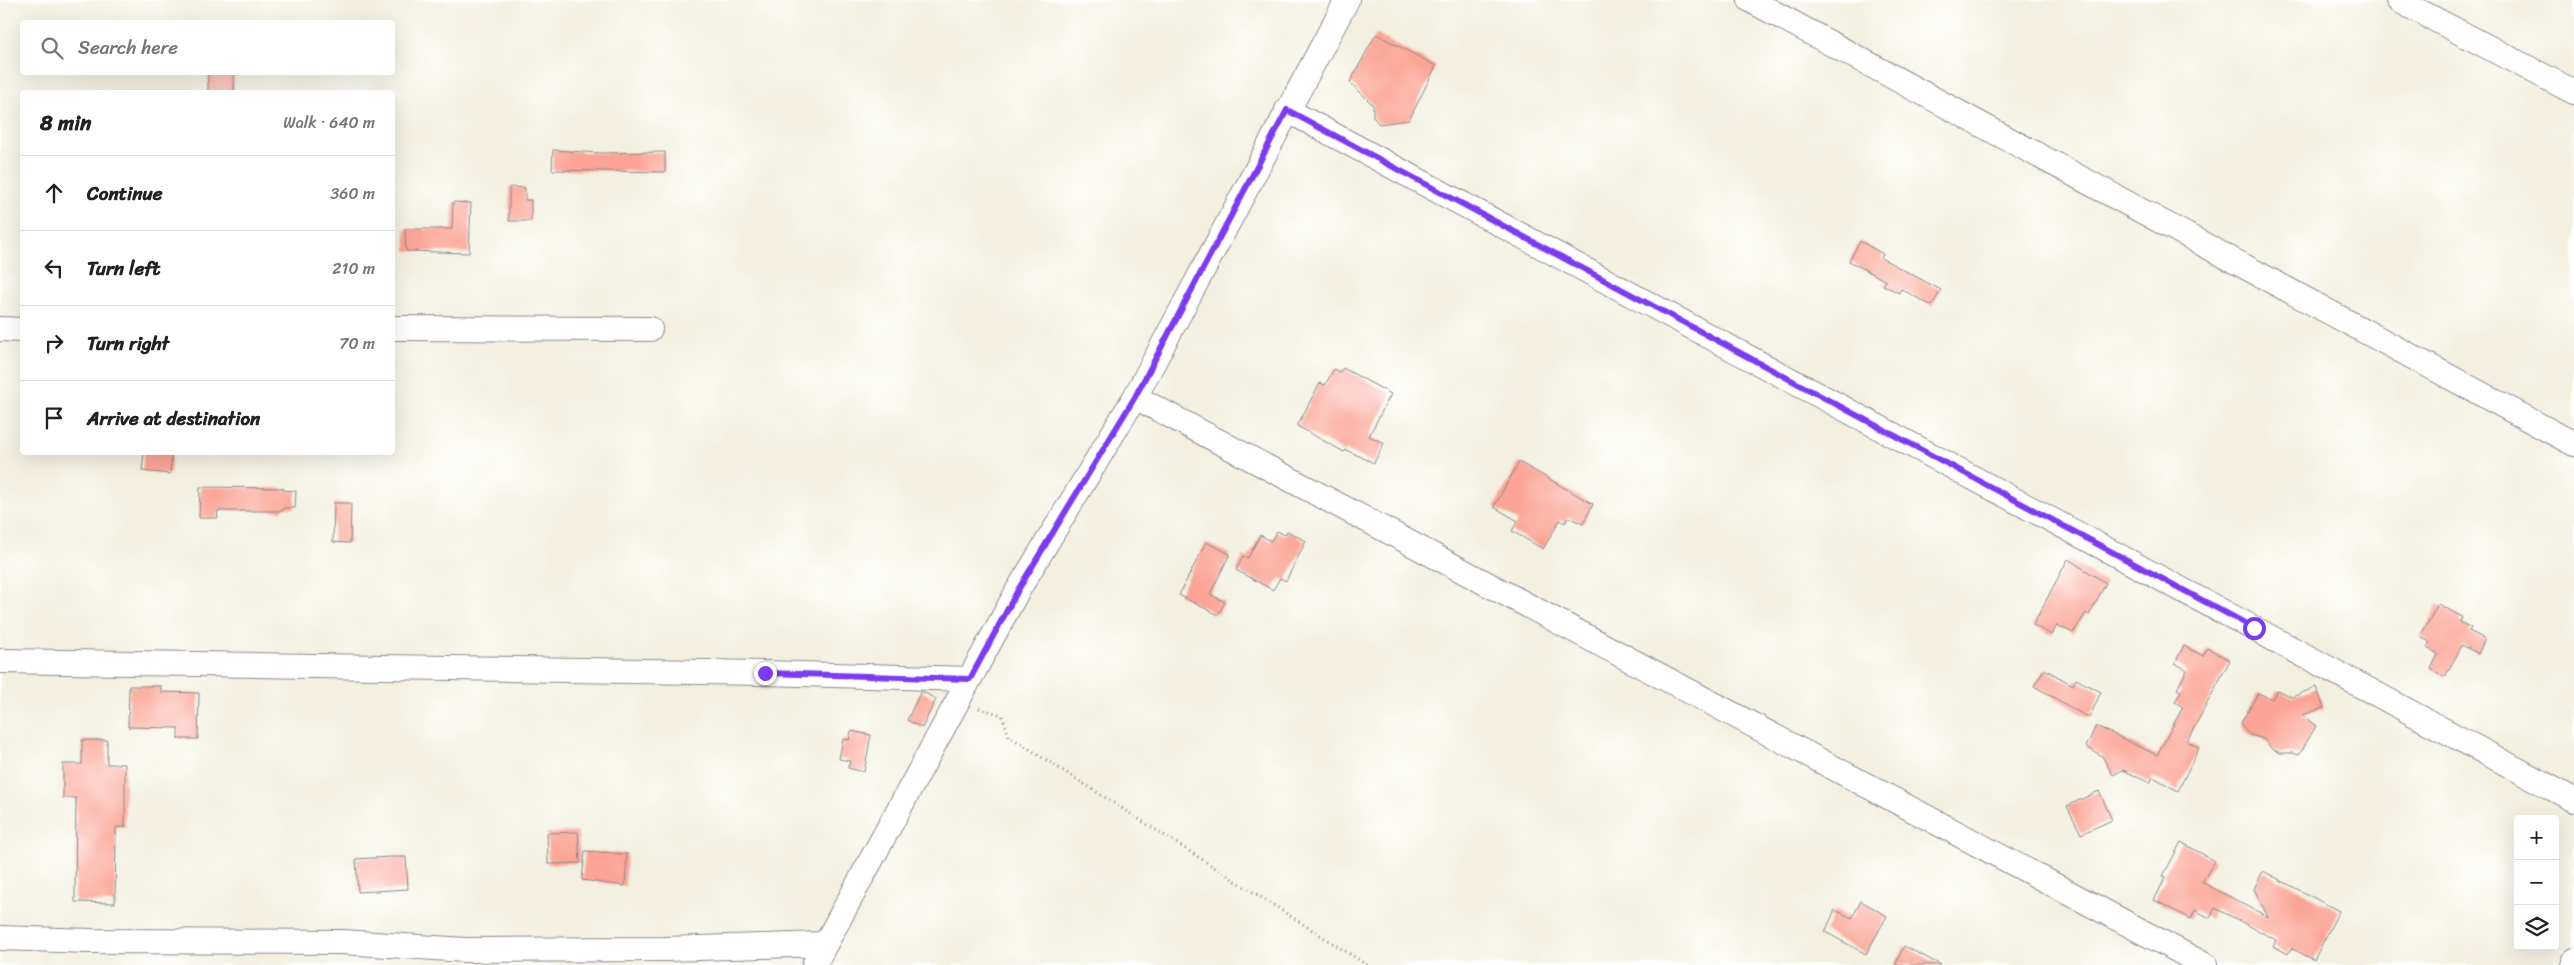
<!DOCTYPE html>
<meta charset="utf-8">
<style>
body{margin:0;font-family:Sriracha,sans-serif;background:#f6f6f6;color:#202124}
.controls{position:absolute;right:15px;bottom:15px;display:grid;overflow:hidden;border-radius:5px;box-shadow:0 5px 20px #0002}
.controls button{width:45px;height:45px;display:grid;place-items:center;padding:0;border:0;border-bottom:1px solid #e0e0e0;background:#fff;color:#202124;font:25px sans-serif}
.stop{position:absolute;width:15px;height:15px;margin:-11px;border:4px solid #7c3aed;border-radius:50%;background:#fff}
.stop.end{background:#7c3aed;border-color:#fff;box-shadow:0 1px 5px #0008}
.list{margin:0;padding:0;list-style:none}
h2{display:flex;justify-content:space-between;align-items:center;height:65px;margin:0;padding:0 20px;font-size:21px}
h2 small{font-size:16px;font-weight:400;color:#757577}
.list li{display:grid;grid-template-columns:32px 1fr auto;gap:15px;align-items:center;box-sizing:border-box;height:75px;padding:0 20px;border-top:1px solid #e0e0e0}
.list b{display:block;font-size:19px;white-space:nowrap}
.list em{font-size:16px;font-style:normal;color:#757577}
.icon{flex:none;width:28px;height:28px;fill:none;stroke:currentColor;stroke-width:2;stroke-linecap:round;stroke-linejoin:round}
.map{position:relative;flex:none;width:2574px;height:965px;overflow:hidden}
.search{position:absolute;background:#fff;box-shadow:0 5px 20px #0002;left:20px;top:20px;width:375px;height:55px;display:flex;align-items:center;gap:12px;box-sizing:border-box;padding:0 18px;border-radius:5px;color:#757577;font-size:19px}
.panel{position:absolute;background:#fff;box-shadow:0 5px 20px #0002;left:20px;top:90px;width:375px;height:365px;border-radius:5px}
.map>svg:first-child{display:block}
.building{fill:#fba495}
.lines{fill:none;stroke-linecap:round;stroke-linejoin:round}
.minor-casing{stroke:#8a898d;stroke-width:26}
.path{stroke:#8a898d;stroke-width:3;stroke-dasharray:1 4;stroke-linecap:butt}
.minor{stroke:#fff;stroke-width:24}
.route{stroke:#7c3aed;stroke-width:6}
</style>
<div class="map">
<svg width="2574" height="965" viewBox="0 0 2574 965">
<rect width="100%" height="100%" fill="#fff"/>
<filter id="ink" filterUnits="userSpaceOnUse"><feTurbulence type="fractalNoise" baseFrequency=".02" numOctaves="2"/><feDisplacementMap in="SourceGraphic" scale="10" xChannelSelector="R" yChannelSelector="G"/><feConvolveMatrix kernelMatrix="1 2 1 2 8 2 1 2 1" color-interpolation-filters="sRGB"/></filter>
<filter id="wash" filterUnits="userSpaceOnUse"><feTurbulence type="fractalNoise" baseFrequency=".0096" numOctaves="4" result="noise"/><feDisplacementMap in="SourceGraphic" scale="20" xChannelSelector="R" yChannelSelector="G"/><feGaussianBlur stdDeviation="1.12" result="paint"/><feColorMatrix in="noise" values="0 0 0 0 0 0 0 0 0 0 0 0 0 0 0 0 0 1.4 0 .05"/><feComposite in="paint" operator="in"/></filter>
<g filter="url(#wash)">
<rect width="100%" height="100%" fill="#f3f0df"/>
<g id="blocks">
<!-- building -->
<path class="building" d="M1376 34 1436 66 1409 120 1379 124 1373 117V105L1350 82Z
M208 72 234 74V92H208Z
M553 150 601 153 665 152V172L552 170Z
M509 187 525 188V200H531V221H509Z
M453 202 471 203 469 253 406 251 405 229H452Z
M1860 241 1883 254 1881 258 1941 290 1932 306 1901 289 1899 293 1883 285 1886 281 1849 261Z
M1343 368 1391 394 1369 436 1384 443 1374 463 1346 450 1344 452 1297 426 1320 383 1325 385 1334 369 1340 372Z
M144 452H172L170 474 142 471Z
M1519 462 1593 504 1583 524 1568 517 1565 523 1560 520 1543 549 1512 531 1518 521 1494 507Z
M200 487 283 488V490L296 491 295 508H283V511H217L218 518H199Z
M334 503H351L350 543 333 542Z
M1277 531 1285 535 1287 531 1306 541 1286 581 1280 578 1273 590 1236 570 1243 556 1248 558 1260 535 1271 541Z
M1206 542 1230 554 1210 594 1225 602 1218 615 1179 595Z
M2068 559 2106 583 2089 615 2086 613 2073 633 2057 625 2052 635 2033 625Z
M2438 604 2462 617 2460 622 2471 628 2469 631 2485 639 2478 654 2462 645 2445 677 2431 669 2438 654 2428 648 2430 642 2420 637Z
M2184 646 2203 656 2207 648 2230 660 2187 741 2199 748 2178 791 2153 777 2150 783 2123 770 2113 775 2102 756 2086 747 2096 726 2157 755 2183 707 2175 702 2181 691 2177 689 2187 670 2175 663Z
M2044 669 2073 685 2076 679 2101 692 2089 718 2034 686Z
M129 686H161V692L199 693 198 739H178V728L128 727Z
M2316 687 2324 708 2302 715 2316 726 2299 755 2293 753H2280L2271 748 2264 739 2250 735 2243 728 2241 723 2258 693 2272 699 2277 690 2292 697Z
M921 691 936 699 922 728 907 720Z
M851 731 871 735 864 772 848 768 850 761 839 759 843 739 849 740Z
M82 740H107V764H125V827H116L115 903 75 902 76 798H63V764H82Z
M2099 791 2112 820 2081 834 2067 806Z
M578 832 580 863 548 864 547 833Z
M2181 842 2215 861 2202 882 2268 917 2254 889 2263 871 2339 911 2314 960 2291 948 2288 954 2273 946 2276 940 2215 908 2210 918 2195 910 2191 919 2154 900 2166 877 2163 876Z
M585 851 627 854 625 886 582 880Z
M391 857H406L408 889 358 892 356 859Z
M1861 901 1887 916 1866 954 1825 932 1835 910 1852 918Z
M1904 946 1941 965H1895Z"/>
</g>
</g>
<g filter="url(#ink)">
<use href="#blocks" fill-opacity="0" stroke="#8a898d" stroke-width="1"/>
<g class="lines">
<defs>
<path id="minor" d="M1750 0 2574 444
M2398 0 2574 92
M1287 110 2574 800
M392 328 650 329
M0 329 22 330
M1135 397 2205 965
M0 661 765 673 969 679
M0 938 90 941 343 942 465 950 666 949 823 944
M814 965 1018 590 1135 397 1347 0
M2574 965V960"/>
</defs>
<!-- minor casing -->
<use href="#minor" class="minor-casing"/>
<!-- path -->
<path class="path" d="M979 708 1002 715 1009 736 1367 965"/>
<!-- minor -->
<use href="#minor" class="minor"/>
</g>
</g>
<g class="lines" filter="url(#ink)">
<!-- route -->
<path class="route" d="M765 673 970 679 1018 590 1135 397 1287 110 2254 628"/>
</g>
</svg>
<div class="controls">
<button>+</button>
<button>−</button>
<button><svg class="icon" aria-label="layers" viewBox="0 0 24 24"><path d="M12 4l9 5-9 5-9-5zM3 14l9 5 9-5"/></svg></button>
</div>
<div class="stop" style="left:2254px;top:628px"></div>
<div class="stop end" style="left:765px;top:673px"></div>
<div class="search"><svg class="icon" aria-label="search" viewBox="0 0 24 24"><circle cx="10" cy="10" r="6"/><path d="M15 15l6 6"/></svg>Search here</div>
<section class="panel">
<h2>8 min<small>Walk · 640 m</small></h2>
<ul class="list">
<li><svg class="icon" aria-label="ahead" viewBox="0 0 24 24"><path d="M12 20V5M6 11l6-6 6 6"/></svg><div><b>Continue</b></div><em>360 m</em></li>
<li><svg class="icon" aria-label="left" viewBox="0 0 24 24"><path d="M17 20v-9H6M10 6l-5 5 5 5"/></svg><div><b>Turn left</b></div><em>210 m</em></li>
<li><svg class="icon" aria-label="right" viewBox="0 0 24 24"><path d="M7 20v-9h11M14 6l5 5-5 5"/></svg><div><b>Turn right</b></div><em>70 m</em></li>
<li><svg class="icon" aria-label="arrive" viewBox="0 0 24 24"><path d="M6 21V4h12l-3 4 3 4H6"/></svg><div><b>Arrive at destination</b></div></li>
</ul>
</section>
</div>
